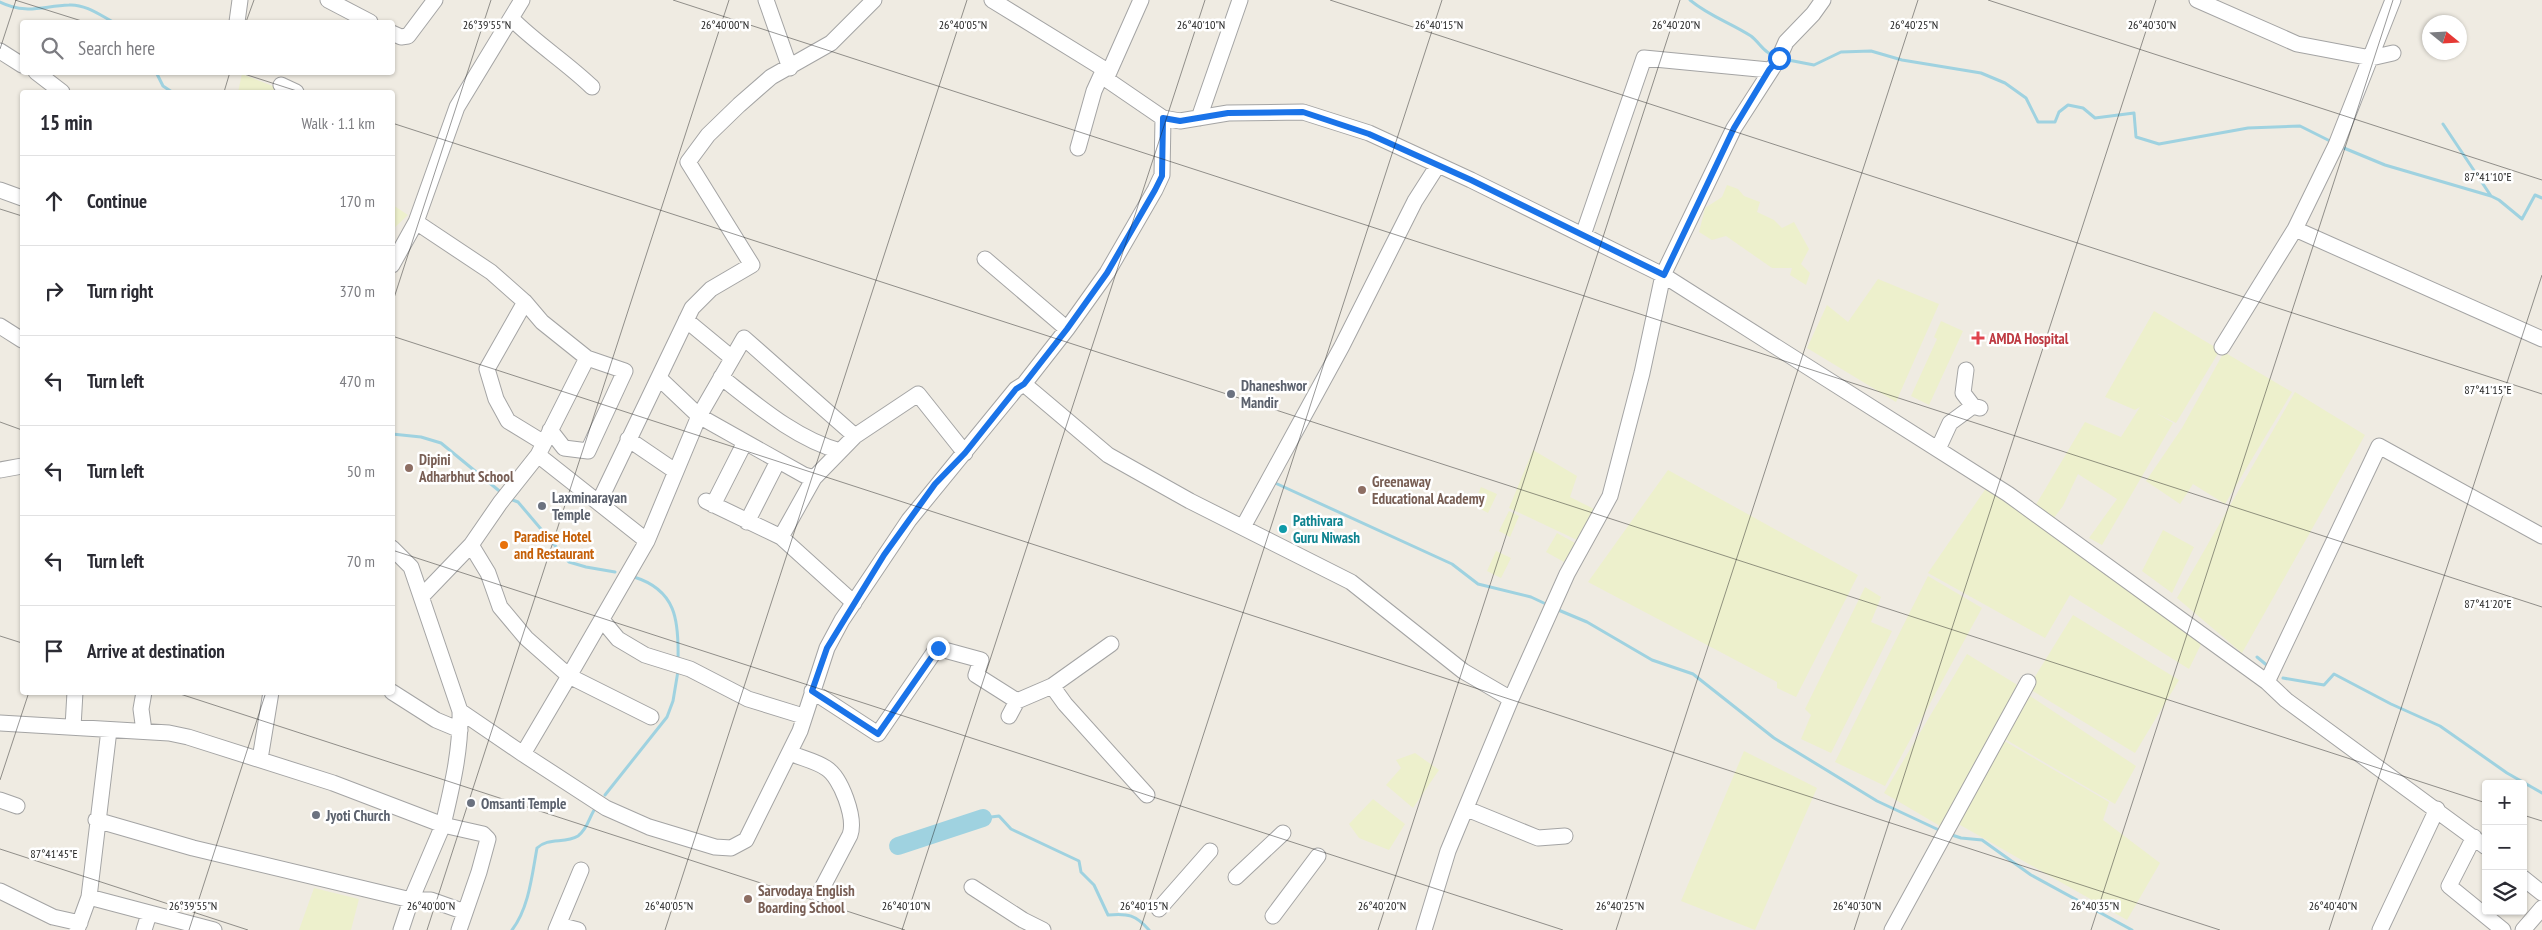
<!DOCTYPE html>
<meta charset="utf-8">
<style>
body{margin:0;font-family:"PT Sans Narrow",sans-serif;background:#f7f7f7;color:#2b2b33}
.controls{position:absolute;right:15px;bottom:15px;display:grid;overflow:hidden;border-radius:5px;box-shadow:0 1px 4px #0004}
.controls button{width:45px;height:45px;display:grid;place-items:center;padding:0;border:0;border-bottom:1px solid #e1e1e2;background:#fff;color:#2b2b33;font:25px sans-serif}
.compass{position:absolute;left:2422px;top:15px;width:45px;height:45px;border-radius:50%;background:#fff;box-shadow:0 1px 4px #0004;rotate:108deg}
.stop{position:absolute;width:15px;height:15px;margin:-11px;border:4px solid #1a73e8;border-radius:50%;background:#fff}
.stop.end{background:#1a73e8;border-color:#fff;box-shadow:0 1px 5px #0008}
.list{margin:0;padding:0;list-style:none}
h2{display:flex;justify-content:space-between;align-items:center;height:65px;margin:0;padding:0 20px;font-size:21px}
h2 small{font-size:16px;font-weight:400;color:#7c7c81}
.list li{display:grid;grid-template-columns:32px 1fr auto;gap:15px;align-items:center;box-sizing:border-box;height:90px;padding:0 20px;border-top:1px solid #e1e1e2}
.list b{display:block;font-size:19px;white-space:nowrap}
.list em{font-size:16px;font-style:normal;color:#7c7c81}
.icon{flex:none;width:28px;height:28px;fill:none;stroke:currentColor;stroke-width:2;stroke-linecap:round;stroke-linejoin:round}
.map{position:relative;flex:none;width:2542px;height:930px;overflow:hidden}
.search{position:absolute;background:#fff;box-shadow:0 1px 4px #0004;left:20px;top:20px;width:375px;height:55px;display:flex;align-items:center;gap:12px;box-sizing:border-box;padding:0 18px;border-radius:5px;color:#7c7c81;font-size:19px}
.panel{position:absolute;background:#fff;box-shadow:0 1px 4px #0004;left:20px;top:90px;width:375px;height:605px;border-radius:5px}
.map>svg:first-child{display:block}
.farmland{fill:#edf0cc}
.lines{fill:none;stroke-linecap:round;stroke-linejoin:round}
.stream{stroke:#9fd2e0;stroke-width:3}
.river{stroke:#9fd2e0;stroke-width:18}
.minor-casing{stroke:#a4a4a4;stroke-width:17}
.minor{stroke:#fff;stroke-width:15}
.route{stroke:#1a73e8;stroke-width:6}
.ticks{fill:none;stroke:#1d1d1d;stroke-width:1;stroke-opacity:0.45}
.health-dot{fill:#e0444e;stroke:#fff;stroke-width:2}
.worship-dot{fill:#6b7280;stroke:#fff;stroke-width:2}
.education-dot{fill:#8d6e63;stroke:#fff;stroke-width:2}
.culture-dot{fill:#0f9aa8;stroke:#fff;stroke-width:2}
.food-dot{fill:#e8710a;stroke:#fff;stroke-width:2}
.labels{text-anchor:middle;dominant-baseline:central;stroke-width:5;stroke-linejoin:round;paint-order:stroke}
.health-label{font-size:15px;font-weight:bold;fill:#be3a42;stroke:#fff;text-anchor:start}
.worship-label{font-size:15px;font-weight:bold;fill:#5b616d;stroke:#fff;text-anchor:start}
.education-label{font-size:15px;font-weight:bold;fill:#785e54;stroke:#fff;text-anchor:start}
.culture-label{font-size:15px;font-weight:bold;fill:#0d838f;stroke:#fff;text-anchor:start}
.food-label{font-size:15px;font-weight:bold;fill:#c56008;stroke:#fff;text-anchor:start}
.ticks-label{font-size:12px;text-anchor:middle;fill:#1d1d1d;stroke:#fff;stroke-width:5;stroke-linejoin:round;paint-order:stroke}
</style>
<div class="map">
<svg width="2542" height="930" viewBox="0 0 2542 930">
<rect width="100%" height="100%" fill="#efebe2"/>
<!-- farmland -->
<path class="farmland" d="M242 74 288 92H238Z
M1727 185 1738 189 1744 196 1760 202 1757 212 1774 220 1782 228 1794 222 1809 249 1801 264 1810 273 1806 285 1790 275 1792 268H1772L1726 236 1712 240 1699 232 1705 208 1722 197Z
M393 205 408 215 393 229H392Z
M1878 279 1939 304 1896 402 1807 348 1827 305 1848 322Z
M2154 311 2220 350 2176 423 2156 413 2173 423 2102 545 2089 538 2117 499 2078 474 2063 506 2053 519 2034 508 2085 422 2121 437 2140 407 2135 410 2105 397Z
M1941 321 1963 331 1929 405 1911 396 1937 339 1934 337Z
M2224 352 2292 392 2225 504 2193 484 2180 504 2146 481 2182 428Z
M2295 392 2365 435 2242 653 2177 598Z
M1533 450 1577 476 1570 497 1594 509 1579 541 1509 508Z
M1668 470 1858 575 1796 697 1777 688V682L1588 582Z
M1993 478 2204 638 2189 669 2070 595 2045 638 1928 573Z
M1481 487 1497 494 1488 513 1473 505Z
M1509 511 1519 516 1510 537 1499 531Z
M2163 530 2194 547 2172 593 2142 571Z
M1557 533 1575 543 1564 562 1546 552Z
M1496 551 1511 558 1501 578 1487 571Z
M1928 576 1982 608 1885 786 1835 762Z
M1865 587 1881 597 1871 622 1892 631 1831 753 1801 739 1811 715 1805 709Z
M2073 615 2179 680 2135 753 2028 688Z
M1967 654 2024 689 1945 829 1884 793Z
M2030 696 2136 766 2115 804 2005 739Z
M2001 739 2109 802 2103 820 2160 863 2127 920 1955 822Z
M1744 751 1817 788 1755 930 1681 901Z
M1415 753 1439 770 1413 808 1386 785 1401 768 1396 760Z
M1373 799 1405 824 1389 850 1359 838 1349 824Z
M314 888 359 899 351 930H299Z"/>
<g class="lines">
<!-- stream -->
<path class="stream" d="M1690 0C1709 16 1731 23 1751 36 1760 43 1764 53 1775 56
M0 2C27 15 42 6 69 5 85 4 100 15 113 22
M1783 59 1814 65 1841 52 1871 51 1902 60 1981 73 2005 83 2026 98 2038 122H2055L2059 112 2068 105 2083 108 2095 118 2134 113 2136 137 2159 144 2248 128 2300 126 2332 142
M156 72 163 86 172 92
M2443 124 2491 196 2499 200 2522 219 2535 195 2542 198
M2339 146 2385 165 2491 196
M392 434 421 437 441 443 503 494
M1273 482 1452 564 1478 584 1531 597 1548 605
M510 499 518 502 569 562 586 567 615 572
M634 577C676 590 679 620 678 660
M1556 609 1587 622 1652 660 1693 674 1774 738 1877 801 1941 831
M2257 657 2269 667
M2283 678 2324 685 2334 674 2391 704 2440 726 2507 773 2542 793
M605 795 667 717 673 701 678 671
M983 818 999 816 1011 829 1079 861 1081 872 1094 885 1108 915C1128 913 1136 915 1149 930
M1949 834 1961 838 1982 840 2031 875 2132 930
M512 930C529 908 532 875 537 848 548 837 565 844 578 836 589 828 589 815 597 806"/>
<!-- river -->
<path class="river" d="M898 846 983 818"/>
<defs>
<path id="minor" d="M328 0 370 22
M766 0 790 68
M992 0 1104 69 1106 79 1163 118 1180 121 1228 113 1303 112 1369 133 1471 180 1663 275 2008 494 2267 682 2286 700 2486 847
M2197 0 2297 44 2371 58 2393 53
M512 19C537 44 566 62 592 87
M237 22 240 0
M392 33 401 37 408 36 435 0
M0 51 22 65
M36 72 62 92
M1106 79 1141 0
M281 85 296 92
M1199 118 1240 0
M1078 148 1094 91 1104 69
M0 190 22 198
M416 222 491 272 525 302
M2295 229 2336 145 2393 0
M1583 235 1644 58 1769 70
M985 259 1067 329
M392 265 416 222 457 107 522 0
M686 320 732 358
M0 326 22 340
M2222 347 2295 229 2542 339
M1966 370 1963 393 1973 406
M721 377C757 405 796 439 840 451
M659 378 699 416 804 475 814 478 855 436
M1024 384 1108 455 1190 501 1351 582 1463 671 1511 699
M628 439 675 471
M544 443 508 421 496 399 487 369 525 302 542 322 587 358
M1938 449 1950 423 1973 406 1980 408
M538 455 647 541
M0 470 22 466
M706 501 781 537 854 603
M599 502 692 308 711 289 752 265 688 162 708 135 739 105 771 77 831 43 874 0
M713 505 745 442
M747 522 778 461
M1243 527 1342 346 1415 201 1438 165
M781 537 814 478
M471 545 500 503 538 455 587 358 625 371 588 451 564 448 550 430
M392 548 411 567 460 711C461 750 452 787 443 825L483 834 488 839 479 872 459 930
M422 596 471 545 488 573 500 607 526 638 569 676 523 754 460 711
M603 621 618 639 645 655 690 669 748 699 803 716
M2267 682 2379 446 2542 536
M1052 686 1065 704 1147 795
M812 691 878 734 937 648 981 660 976 675 1017 701 1009 716
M392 692 436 720 460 730
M1017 701 1052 686 1111 644
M651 717 569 676 647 541 699 416 744 338 855 436 918 394 965 453
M0 723 169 733 188 737 333 783 443 825 411 900 401 930
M73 727 75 692
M144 731 141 709 144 692
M790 753C801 758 816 761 826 768 841 777 856 818 850 835L819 894
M523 754 606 808 649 827 715 847 731 848 746 840 800 731 827 648 842 620 909 520 1016 389 1024 384 1067 329 1107 273 1155 190 1162 175 1163 118
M260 759 271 692
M0 800 17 806
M1467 809 1538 838 1565 836
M96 820 193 848 411 900H431L465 912
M2474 837 2449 886 2503 930
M1236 877 1283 833
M2523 878 2542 893
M972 887 1023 920 1043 930
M0 891 53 917 80 923
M89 897 214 930
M1159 909 1210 851
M1273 916 1318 856
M559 925 578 930
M77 930 89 897 109 730
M144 930 149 914
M556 930 581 870
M1424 930 1448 851 1511 699 1567 574 1610 496 1642 373 1663 275 1734 128 1779 58 1786 42 1813 14 1823 0
M1892 930 2028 682
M2380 930 2437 809
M2523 930 2542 908"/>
</defs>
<!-- minor casing -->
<use href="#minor" class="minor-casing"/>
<!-- minor -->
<use href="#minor" class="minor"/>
</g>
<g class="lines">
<!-- route -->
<path class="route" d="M938 648 878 734 812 691 827 648 884 555 935 484 965 453 1016 389 1024 384 1067 329 1107 273 1155 190 1162 176 1163 118 1180 121 1228 113 1303 112 1369 134 1471 180 1664 275 1734 128 1769 70 1779 58"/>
</g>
<!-- ticks -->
<path class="ticks" d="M15 0 85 22M673 0 2542 607M1330 0 2542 394M1988 0 2542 180M246 22 254 0M0 49 16 0M238 72 300 92M224 92 230 72M392 123 2486 803M0 209 22 216M392 304 491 0M392 336 2220 930M0 422 22 430M392 550 1563 930M0 636 22 643M174 692 905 930M0 780 29 692M2523 815 2542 821M0 849 248 930M189 930 266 692M427 930 729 0M665 930 967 0M902 930 1205 0M1140 930 1442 0M1378 930 1680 0M1616 930 1918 0M1854 930 2156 0M2091 930 2393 0M2329 930 2542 275"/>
<!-- markers -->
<path class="health-dot" d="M1975.5 330.5h5v5h5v5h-5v5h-5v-5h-5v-5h5z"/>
<g class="worship-dot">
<circle cx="1231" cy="394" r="5"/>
<circle cx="542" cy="506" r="5"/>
<circle cx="471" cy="803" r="5"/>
<circle cx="316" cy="815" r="5"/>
</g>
<g class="education-dot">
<circle cx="409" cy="468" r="5"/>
<circle cx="1362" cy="490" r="5"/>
<circle cx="748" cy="899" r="5"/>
</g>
<circle class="culture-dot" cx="1283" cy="529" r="5"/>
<circle class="food-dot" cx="504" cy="545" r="5"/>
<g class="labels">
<!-- health labels -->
<g class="health-label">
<text x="1989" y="338">AMDA Hospital</text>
</g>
<!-- worship labels -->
<g class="worship-label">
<text x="1241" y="385">Dhaneshwor<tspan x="1241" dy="17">Mandir</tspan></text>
<text x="552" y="497">Laxminarayan<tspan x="552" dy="17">Temple</tspan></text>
<text x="481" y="803">Omsanti Temple</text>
<text x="326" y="815">Jyoti Church</text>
</g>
<!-- education labels -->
<g class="education-label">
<text x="419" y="459">Dipini<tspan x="419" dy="17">Adharbhut School</tspan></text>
<text x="1372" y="481">Greenaway<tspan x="1372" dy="17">Educational Academy</tspan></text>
<text x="758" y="890">Sarvodaya English<tspan x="758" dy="17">Boarding School</tspan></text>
</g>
<!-- culture labels -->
<g class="culture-label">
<text x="1293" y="520">Pathivara<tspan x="1293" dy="17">Guru Niwash</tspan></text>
</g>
<!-- food labels -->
<g class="food-label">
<text x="514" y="536">Paradise Hotel<tspan x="514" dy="17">and Restaurant</tspan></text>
</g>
</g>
<g class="ticks-label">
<text x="487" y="29">26°39'55"N</text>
<text x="725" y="29">26°40'00"N</text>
<text x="963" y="29">26°40'05"N</text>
<text x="1201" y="29">26°40'10"N</text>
<text x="1439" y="29">26°40'15"N</text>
<text x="1676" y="29">26°40'20"N</text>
<text x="1914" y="29">26°40'25"N</text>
<text x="2152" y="29">26°40'30"N</text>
<text x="2488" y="181">87°41'10"E</text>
<text x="2488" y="394">87°41'15"E</text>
<text x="2488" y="608">87°41'20"E</text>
<text x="54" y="858">87°41'45"E</text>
<text x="1382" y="910">26°40'20"N</text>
<text x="2095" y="910">26°40'35"N</text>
<text x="193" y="910">26°39'55"N</text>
<text x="431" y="910">26°40'00"N</text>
<text x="669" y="910">26°40'05"N</text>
<text x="906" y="910">26°40'10"N</text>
<text x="1144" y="910">26°40'15"N</text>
<text x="1620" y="910">26°40'25"N</text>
<text x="1857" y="910">26°40'30"N</text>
<text x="2333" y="910">26°40'40"N</text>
</g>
</svg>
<div class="controls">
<button>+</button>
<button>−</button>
<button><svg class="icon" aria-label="layers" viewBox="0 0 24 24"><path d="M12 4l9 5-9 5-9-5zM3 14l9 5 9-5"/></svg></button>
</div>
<svg class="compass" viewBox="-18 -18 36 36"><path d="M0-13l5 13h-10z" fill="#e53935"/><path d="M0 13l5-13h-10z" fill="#7c7c81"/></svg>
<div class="stop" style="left:1779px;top:58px"></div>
<div class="stop end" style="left:938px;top:648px"></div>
<div class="search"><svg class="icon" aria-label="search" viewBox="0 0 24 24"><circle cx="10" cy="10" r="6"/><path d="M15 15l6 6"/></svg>Search here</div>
<section class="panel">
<h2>15 min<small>Walk · 1.1 km</small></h2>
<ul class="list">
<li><svg class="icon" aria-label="ahead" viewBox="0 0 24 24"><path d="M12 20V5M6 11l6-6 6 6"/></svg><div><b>Continue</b></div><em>170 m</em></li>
<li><svg class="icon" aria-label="right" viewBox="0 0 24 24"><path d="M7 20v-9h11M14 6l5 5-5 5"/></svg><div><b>Turn right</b></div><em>370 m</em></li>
<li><svg class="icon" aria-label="left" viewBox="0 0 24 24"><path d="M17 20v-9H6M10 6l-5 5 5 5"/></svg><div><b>Turn left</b></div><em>470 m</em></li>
<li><svg class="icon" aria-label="left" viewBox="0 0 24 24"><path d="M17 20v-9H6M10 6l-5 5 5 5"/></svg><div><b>Turn left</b></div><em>50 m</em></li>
<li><svg class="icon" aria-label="left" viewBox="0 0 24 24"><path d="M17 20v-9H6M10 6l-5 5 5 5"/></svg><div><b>Turn left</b></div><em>70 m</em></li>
<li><svg class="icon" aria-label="arrive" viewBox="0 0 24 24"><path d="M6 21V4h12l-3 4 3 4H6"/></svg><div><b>Arrive at destination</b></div></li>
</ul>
</section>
</div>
